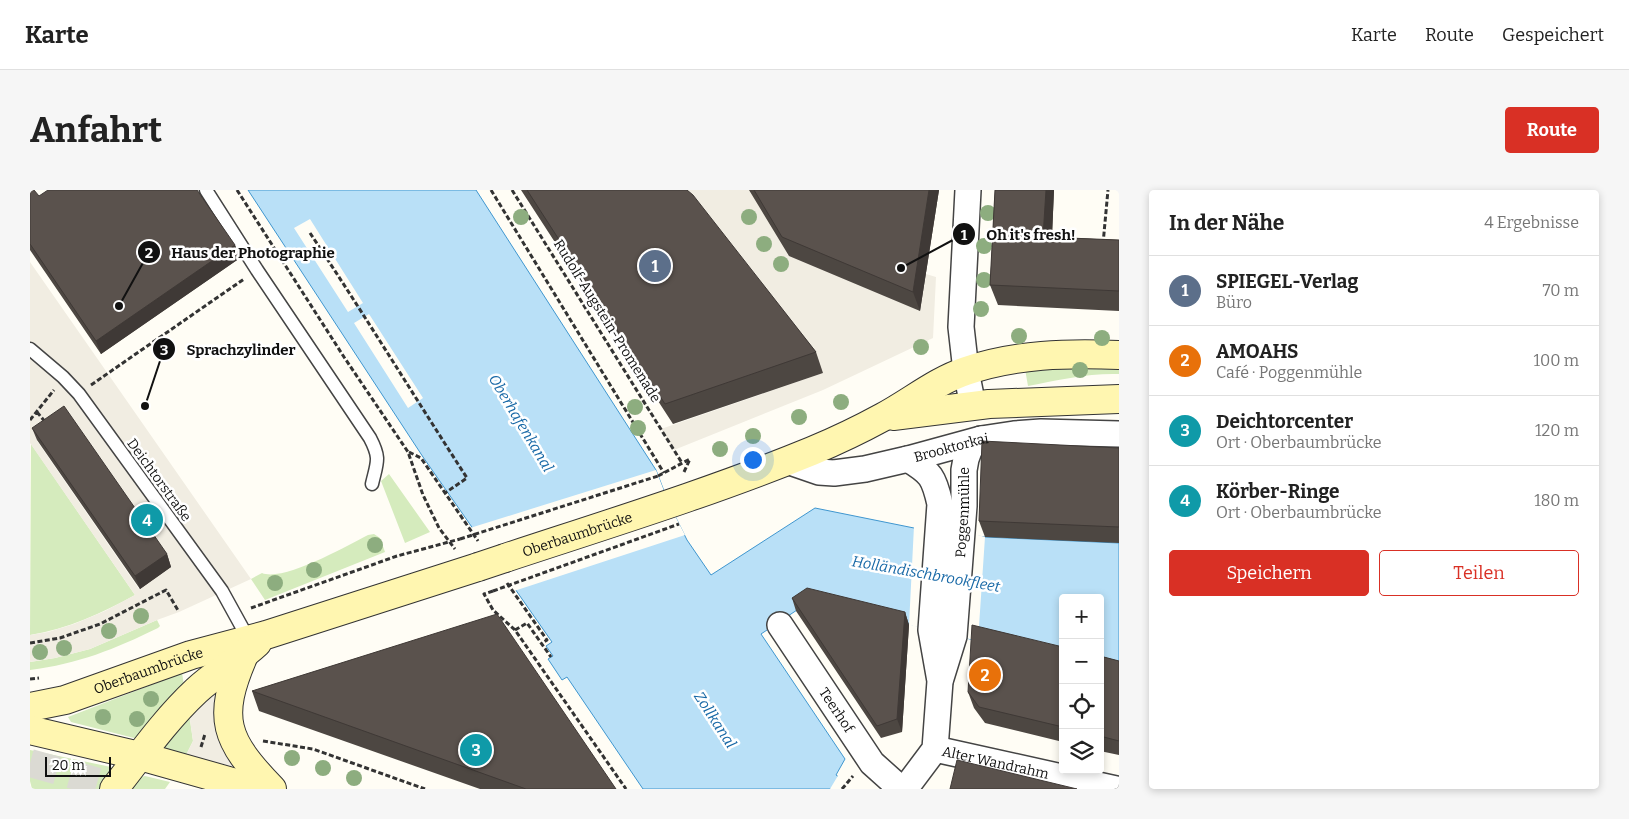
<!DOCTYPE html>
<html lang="de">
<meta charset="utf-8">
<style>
body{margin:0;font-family:Bitter,serif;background:#f6f6f6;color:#222}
.controls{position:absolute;right:15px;bottom:15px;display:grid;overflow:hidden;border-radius:5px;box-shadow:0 2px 8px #0003}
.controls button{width:45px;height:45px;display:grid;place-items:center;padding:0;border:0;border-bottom:1px solid #e0e0e0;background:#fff;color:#222;font:25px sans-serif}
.scale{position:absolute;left:15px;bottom:12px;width:66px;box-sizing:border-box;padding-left:5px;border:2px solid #111;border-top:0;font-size:14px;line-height:18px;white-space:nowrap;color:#111;-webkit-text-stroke:4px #fff;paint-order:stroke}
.you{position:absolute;left:722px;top:269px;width:18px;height:18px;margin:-12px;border:4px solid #fff;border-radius:50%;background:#1a73e8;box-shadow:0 0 0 8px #1a73e833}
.badge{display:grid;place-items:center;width:32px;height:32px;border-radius:50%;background:#d93025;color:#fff;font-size:16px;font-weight:700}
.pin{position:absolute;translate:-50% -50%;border:2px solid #fff;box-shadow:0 1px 5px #0006}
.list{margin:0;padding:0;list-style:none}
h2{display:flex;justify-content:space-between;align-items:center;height:65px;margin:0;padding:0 20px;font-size:21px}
h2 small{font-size:16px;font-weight:400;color:#767676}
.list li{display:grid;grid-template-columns:32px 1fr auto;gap:15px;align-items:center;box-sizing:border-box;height:70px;padding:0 20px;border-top:1px solid #e0e0e0}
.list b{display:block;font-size:19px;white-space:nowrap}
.list p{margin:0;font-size:16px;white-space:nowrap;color:#767676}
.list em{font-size:16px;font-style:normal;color:#767676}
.actions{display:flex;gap:10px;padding:15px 20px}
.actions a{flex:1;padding:11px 0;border:1px solid #d93025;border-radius:5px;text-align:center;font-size:18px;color:#d93025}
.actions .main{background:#d93025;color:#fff}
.icon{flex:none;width:28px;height:28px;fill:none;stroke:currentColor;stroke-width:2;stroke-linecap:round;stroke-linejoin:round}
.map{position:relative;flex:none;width:1089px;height:599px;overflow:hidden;border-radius:5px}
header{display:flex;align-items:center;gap:30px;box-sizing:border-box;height:70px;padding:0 25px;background:#fff;border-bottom:1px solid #e0e0e0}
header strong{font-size:24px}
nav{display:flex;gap:28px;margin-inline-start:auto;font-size:18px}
.intro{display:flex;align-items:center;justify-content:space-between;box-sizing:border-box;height:120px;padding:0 30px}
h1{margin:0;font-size:35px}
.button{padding:12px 22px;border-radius:5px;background:#d93025;color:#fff;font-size:18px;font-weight:700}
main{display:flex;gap:30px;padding:0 30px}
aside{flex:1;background:#fff;border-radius:5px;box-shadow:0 2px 8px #0003}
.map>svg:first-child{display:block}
.green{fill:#d5ebbd}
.plaza{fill:#f1ede2;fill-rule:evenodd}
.water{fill:#b9e0f7;stroke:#3f96cf}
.pier{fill:#fffdf5}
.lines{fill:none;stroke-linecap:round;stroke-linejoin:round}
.primary-tunnel{stroke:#dbdad3;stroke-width:28;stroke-dasharray:28 14;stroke-linecap:butt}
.lane-casing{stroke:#444;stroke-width:15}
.street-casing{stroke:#444;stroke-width:28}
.secondary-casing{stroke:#333;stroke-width:30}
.path{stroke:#333;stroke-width:3;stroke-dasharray:5 2.5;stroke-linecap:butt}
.lane{stroke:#fff;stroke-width:12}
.street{stroke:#fff;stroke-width:25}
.secondary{stroke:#fff6b0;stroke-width:28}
.secondary-bridge-casing{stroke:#333;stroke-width:30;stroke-linecap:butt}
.path-bridge{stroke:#333;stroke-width:3;stroke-dasharray:5 2.5;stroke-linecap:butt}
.secondary-bridge{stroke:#fff6b0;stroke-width:28}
.tree{fill:#8dad7f}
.wall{fill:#4d4742}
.shaded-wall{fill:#3f3936}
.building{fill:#5a524d;stroke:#3f3936}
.labels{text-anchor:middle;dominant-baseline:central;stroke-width:5;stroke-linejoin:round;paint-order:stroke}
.street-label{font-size:14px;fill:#111;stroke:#fff}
.water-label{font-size:15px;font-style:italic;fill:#1768a6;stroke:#fff}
.leader{fill:none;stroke:#111;stroke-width:2}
.callout-dot{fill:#111;stroke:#fff;stroke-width:2}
.mark-label{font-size:15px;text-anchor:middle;font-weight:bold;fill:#fff}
.callout-label{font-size:15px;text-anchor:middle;font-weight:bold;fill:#111;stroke:#fff;stroke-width:5;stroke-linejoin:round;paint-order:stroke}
</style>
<header>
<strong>Karte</strong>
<nav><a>Karte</a><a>Route</a><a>Gespeichert</a></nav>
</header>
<div class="intro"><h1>Anfahrt</h1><a class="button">Route</a></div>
<main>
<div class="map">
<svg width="1089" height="599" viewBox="0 0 1089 599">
<rect width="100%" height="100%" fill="#fffdf5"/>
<!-- green -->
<path class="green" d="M1089 176V184C1059 183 1028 190 998 196L995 179Z
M1 254 105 405C72 423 38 439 0 445Z
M359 284 400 342 375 353 351 291Z
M344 344 350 348 355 362 235 410 221 389 232 383C253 392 317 356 338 345Z
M127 430 130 436 128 438C85 459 48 474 0 480V472L25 468 60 459Z
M152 483 154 495 108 549 41 532 38 527Z
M159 523 163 551 156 565 134 559 133 552Z
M0 560 81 577 85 580 69 599H2L0 591Z
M115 586 140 592 135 599H100L108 588Z"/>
<!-- plaza -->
<path class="plaza" d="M616 0H719L890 121 896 84 906 87 903 148 793 200 644 260 631 239 793 183Z
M0 72 221 389 149 422 127 430 60 459 25 468 0 472V445L18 442 44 434 75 421 105 405 0 253ZM22 239 141 377 109 399 7 251Z
M188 498 209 578 156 565 163 551 159 523Z"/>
<!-- water -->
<path class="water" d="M218 0H446L626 280 639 314 657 350 681 385 785 318 884 338 955 347 1089 353V486L1070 482V408H1033V472L782 410 731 444 815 569 806 585 825 599H613L537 487 532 490 518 469 523 466 516 456 522 452 393 267Z"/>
<!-- pier -->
<path class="pier" d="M280 29 333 113 318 122 264 38Z
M339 124 393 208 378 218 324 133Z
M626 280 639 314 655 345 484 401 440 338Z
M884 336 934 341 955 347 948 451 879 435Z
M818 569 809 584 827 599H800Z"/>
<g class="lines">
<!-- primary-tunnel -->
<path class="primary-tunnel" d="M0 573 94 599"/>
<defs>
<path id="lane" d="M176 0 227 80 340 248C351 269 347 272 342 294
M0 159 33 187 49 204 192 401 219 450"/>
<g id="street">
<path d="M938 0 931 137 936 181 943 216"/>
<path id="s1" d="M757 271 789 282 804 283 835 279 878 269 951 249 984 244 1011 242 1089 244"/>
<path id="s2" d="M750 435 842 573 871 599"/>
<path id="s3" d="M911 488 924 446 934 316V280L936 269 940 258 951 249"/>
<path id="s4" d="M905 559 1086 599"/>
<path d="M875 599 905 559 910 491 901 440 910 314C904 287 901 283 878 269"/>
</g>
<g id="secondary">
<path d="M863 226 959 214 1089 209"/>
<path id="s5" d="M475 368C578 334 682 302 782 261 806 251 831 239 853 227 881 212 906 191 936 181 985 164 1038 163 1089 165"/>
<path d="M214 465C186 529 195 550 242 599"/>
<path id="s6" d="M0 517 35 510 161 465 236 445 448 377"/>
<path d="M0 540 110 566 227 599"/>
<path d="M84 599C110 566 135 530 166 501 185 483 208 471 227 453"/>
</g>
</defs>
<!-- lane casing -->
<use href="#lane" class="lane-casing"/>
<!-- street casing -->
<use href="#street" class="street-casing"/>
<!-- secondary casing -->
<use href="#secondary" class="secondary-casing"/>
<!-- path -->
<path class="path" d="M207 0 314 167 378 262 393 305 409 338 425 359
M461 0 634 283
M482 0 652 273
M280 43C334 124 384 206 437 288L415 303
M1073 54 1078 0
M61 195 214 89
M7 222 16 233
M0 230 24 200
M379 262 391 268 448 351
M654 282 660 269
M628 286 660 269
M477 393 517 450 511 454
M463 401 454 404 463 420 485 440 596 599
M221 418 367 366 430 349
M485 440 497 433 521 467
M0 453 30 448 70 434 136 400 149 422
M0 489 9 488
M233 551 283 559 395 599
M171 557 175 544
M812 599 823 586"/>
<!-- lane -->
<use href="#lane" class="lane"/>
<!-- street -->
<use href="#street" class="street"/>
<!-- secondary -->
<use href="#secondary" class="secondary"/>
<defs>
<path id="secondary-bridge" d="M448 377 475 368"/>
</defs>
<!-- secondary-bridge casing -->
<use href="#secondary-bridge" class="secondary-bridge-casing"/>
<!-- path-bridge -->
<path class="path-bridge" d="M430 349 628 286
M463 401 649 334"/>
<!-- secondary-bridge -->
<use href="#secondary-bridge" class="secondary-bridge"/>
</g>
<!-- trees -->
<g class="tree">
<circle cx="958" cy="23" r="8"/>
<circle cx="491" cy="27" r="8"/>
<circle cx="719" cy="27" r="8"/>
<circle cx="734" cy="54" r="8"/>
<circle cx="954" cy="56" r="8"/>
<circle cx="751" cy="74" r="8"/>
<circle cx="954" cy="90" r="8"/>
<circle cx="951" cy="119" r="8"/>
<circle cx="989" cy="146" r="8"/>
<circle cx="1072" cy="148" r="8"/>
<circle cx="891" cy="157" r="8"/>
<circle cx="1050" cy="180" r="8"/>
<circle cx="811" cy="212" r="8"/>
<circle cx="605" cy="217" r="8"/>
<circle cx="769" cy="227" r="8"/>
<circle cx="608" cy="238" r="8"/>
<circle cx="723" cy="246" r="8"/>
<circle cx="690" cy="259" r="8"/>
<circle cx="345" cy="355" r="8"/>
<circle cx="284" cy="380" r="8"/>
<circle cx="245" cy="393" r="8"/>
<circle cx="111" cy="426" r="8"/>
<circle cx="79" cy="441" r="8"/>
<circle cx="34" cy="458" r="8"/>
<circle cx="10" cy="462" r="8"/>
<circle cx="121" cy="509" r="8"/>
<circle cx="73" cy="527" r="8"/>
<circle cx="107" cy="529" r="8"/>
<circle cx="262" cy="568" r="8"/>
<circle cx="293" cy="578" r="8"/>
<circle cx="324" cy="588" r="8"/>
</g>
<!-- wall -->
<path class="wall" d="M0 0 9 6 205 55 210 68 71 164 0 60Z
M491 0H657L786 162 793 183 643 234Z
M719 0H909L890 121 759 66Z
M965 0H1024L1022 47 1089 50V121L968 115 960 95Z
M2 238 137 364 141 377 110 399 7 250Z
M1089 258V353L955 347 949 331Z
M762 408 875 422 879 435 872 542 851 548 766 421Z
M1033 457V552L955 533 944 518 938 502Z
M1070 466 1089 471V565L1070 561Z
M222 501 586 599H450L229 521Z"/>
<!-- shaded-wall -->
<path class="shaded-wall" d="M899 0H909L890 121 883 102Z
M1016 0H1024L1021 67 1013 47Z
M205 55 210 68 71 164 66 151Z
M137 364 141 377 110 399 105 386Z
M875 422 879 435 872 542 867 529Z"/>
<!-- building -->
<path class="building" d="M0 0H4L9 6 18 0H167L205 55 66 151 0 54Z
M497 0H657L663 5 786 162 635 214Z
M724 0H899L883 102 752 47Z
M965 0H1016L1013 47 1089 50V101L960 95Z
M34 216 137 364 105 386 2 238Z
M952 251 1089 258V337L949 331Z
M777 398 875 422 867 529 847 536 762 408Z
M467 424 586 599H496L222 501Z
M942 435 1033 457V537L949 517 938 502Z
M1070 466 1089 471V551L1070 546Z
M927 570 1047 599H920Z"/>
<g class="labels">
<!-- street labels -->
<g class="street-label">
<text transform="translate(577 131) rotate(58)">Rudolf-Augstein-Promenade</text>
<text stroke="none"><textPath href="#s1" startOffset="169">Brooktorkai</textPath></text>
<text transform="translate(129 290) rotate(54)">Deichtorstraße</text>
<text stroke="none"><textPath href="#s3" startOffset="168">Poggenmühle</textPath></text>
<text stroke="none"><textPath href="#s5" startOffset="76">Oberbaumbrücke</textPath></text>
<text stroke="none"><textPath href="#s6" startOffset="124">Oberbaumbrücke</textPath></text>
<text stroke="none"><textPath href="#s2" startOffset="102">Teerhof</textPath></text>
<text stroke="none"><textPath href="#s4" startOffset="62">Alter Wandrahm</textPath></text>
</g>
<!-- water labels -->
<g class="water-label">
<text transform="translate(491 233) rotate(59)">Oberhafenkanal</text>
<text transform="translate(896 384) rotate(10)">Holländischbrookfleet</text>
<text transform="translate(685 530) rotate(57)">Zollkanal</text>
</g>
</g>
<!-- callouts -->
<path class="leader" d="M871 78L934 44M89 116L119 62M115 216L134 159"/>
<g class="callout-dot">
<circle cx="871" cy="78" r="5"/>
<circle cx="89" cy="116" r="5"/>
<circle cx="115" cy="216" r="5"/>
<circle cx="934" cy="44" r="12"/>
<circle cx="119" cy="62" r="12"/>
<circle cx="134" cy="159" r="12"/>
</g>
<g class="mark-label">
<text x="934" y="50">1</text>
<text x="119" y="68">2</text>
<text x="134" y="165">3</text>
</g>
<g class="callout-label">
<text x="1001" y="50">Oh it's fresh!</text>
<text x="223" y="68">Haus der Photographie</text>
<text x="211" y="165">Sprachzylinder</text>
</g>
</svg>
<div class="controls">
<button>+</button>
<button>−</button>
<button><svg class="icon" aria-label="locate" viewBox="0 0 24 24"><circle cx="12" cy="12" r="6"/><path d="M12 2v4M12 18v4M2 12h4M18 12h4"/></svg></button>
<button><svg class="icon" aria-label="layers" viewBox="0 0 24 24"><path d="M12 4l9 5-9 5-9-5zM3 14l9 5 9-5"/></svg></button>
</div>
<div class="scale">20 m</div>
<div class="you"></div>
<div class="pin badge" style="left:625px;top:76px;background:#5c6f8a">1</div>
<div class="pin badge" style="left:955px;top:485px;background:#e8710a">2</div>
<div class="pin badge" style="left:446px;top:560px;background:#0f9aa8">3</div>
<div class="pin badge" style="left:117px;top:330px;background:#0f9aa8">4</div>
</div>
<aside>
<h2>In der Nähe<small>4 Ergebnisse</small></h2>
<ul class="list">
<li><span class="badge" style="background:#5c6f8a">1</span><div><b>SPIEGEL-Verlag</b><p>Büro</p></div><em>70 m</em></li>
<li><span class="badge" style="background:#e8710a">2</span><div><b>AMOAHS</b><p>Café · Poggenmühle</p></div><em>100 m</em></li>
<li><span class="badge" style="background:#0f9aa8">3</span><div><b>Deichtorcenter</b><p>Ort · Oberbaumbrücke</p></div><em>120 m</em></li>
<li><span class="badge" style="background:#0f9aa8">4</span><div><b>Körber-Ringe</b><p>Ort · Oberbaumbrücke</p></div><em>180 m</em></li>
</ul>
<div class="actions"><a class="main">Speichern</a><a>Teilen</a></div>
</aside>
</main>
